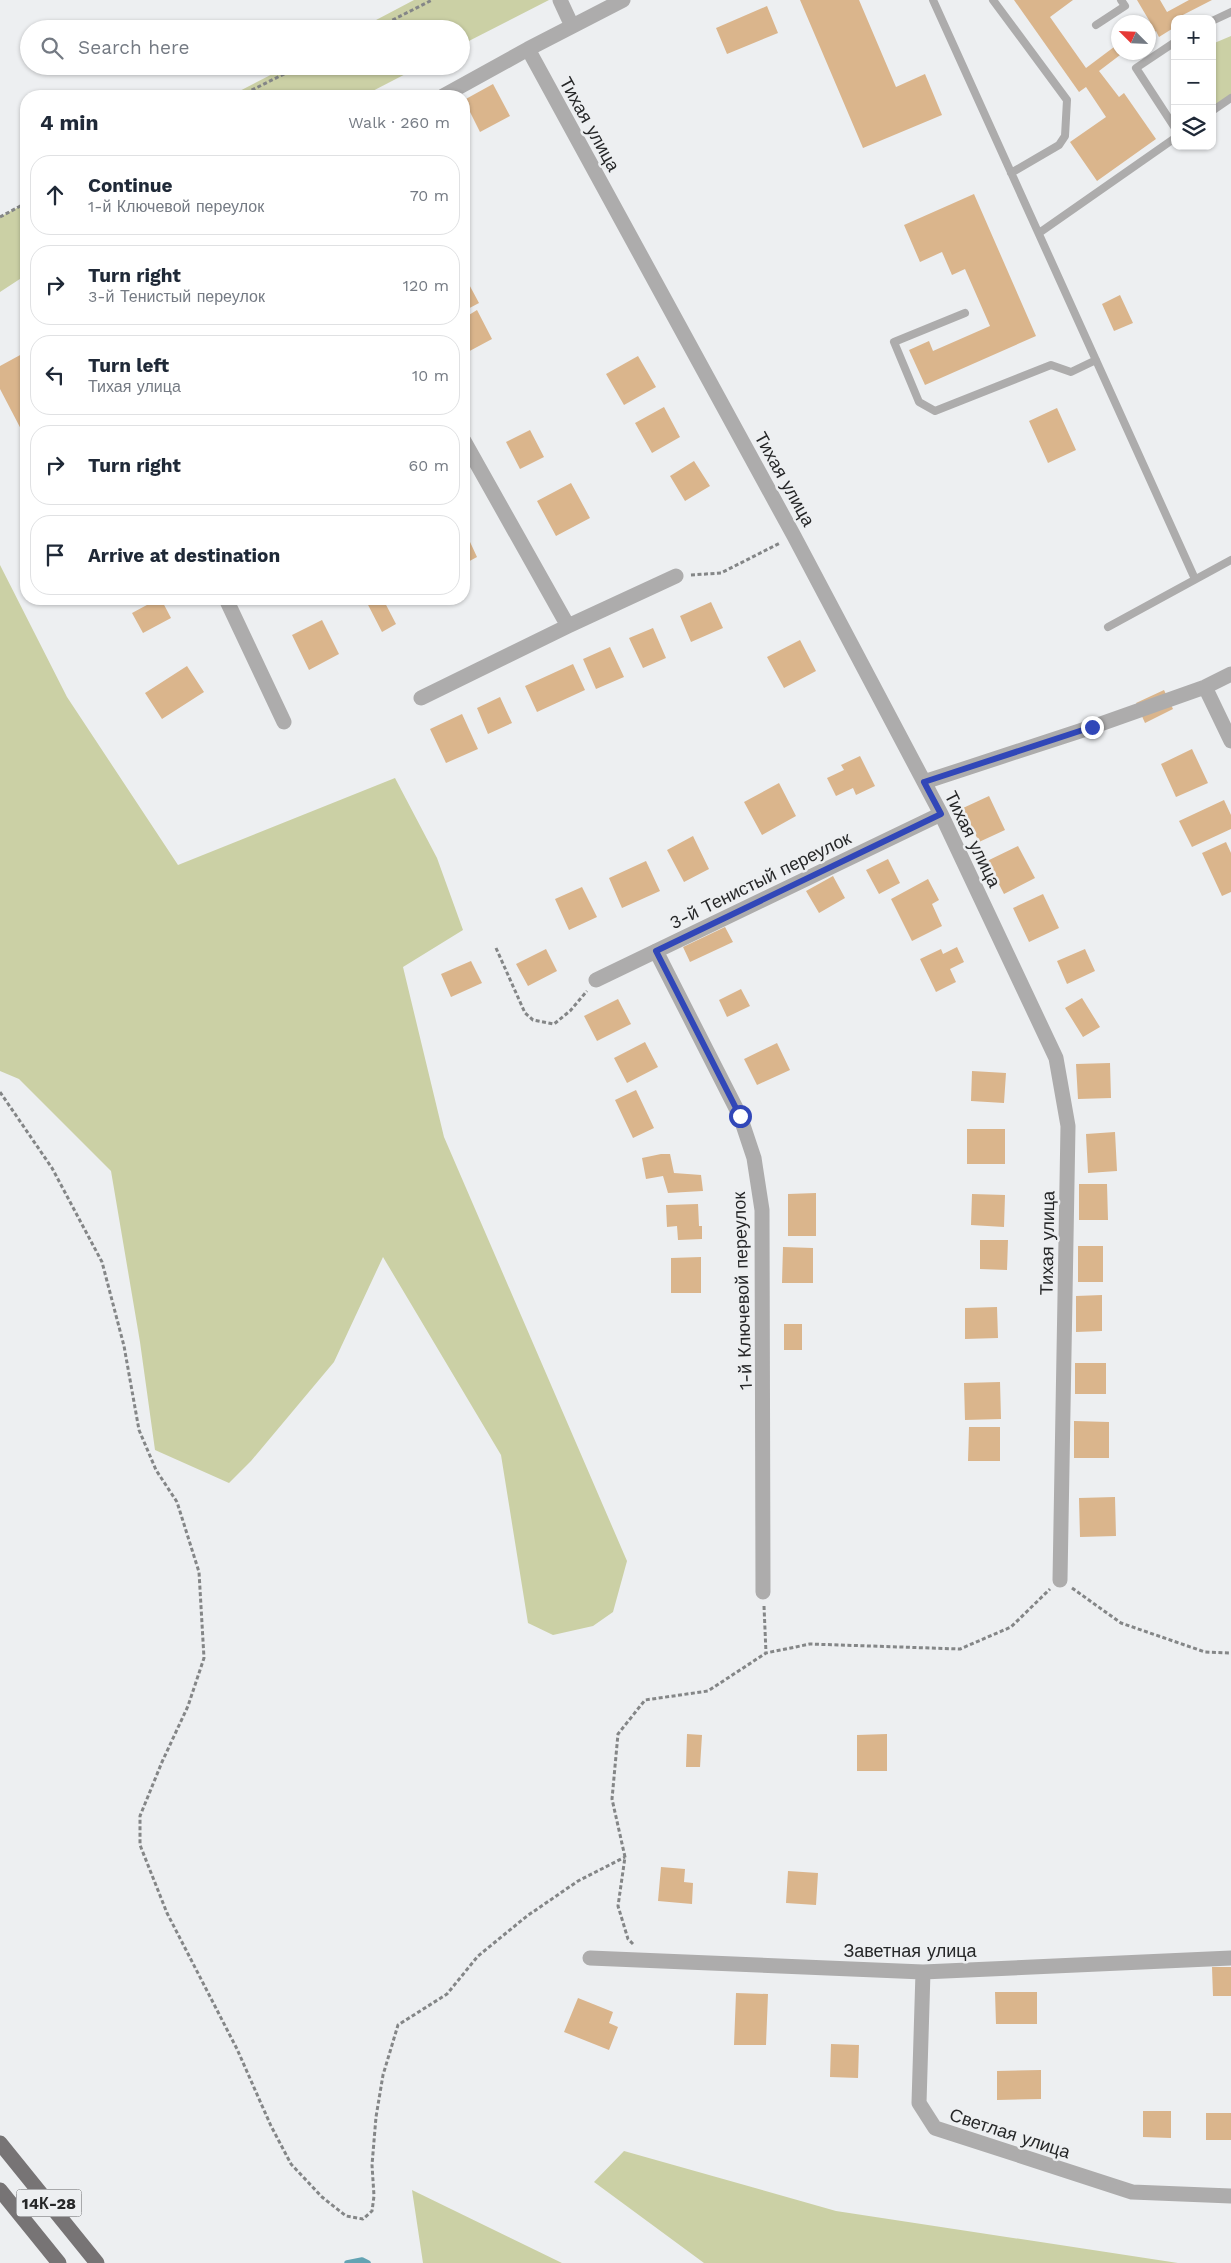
<!DOCTYPE html>
<meta charset="utf-8">
<style>
body{margin:0;font-family:"Work Sans",sans-serif;background:#f6f6f7;color:#1f2937}
.controls{position:absolute;right:15px;top:15px;display:grid;overflow:hidden;border-radius:10px;box-shadow:0 1px 4px #0004}
.controls button{width:45px;height:45px;display:grid;place-items:center;padding:0;border:0;border-bottom:1px solid #e0e1e3;background:#fff;color:#1f2937;font:25px sans-serif}
.compass{position:absolute;left:1111px;top:15px;width:45px;height:45px;border-radius:50%;background:#fff;box-shadow:0 1px 4px #0004;rotate:294deg}
.stop{position:absolute;width:15px;height:15px;margin:-11px;border:4px solid #3147b8;border-radius:50%;background:#fff}
.stop.end{background:#3147b8;border-color:#fff;box-shadow:0 1px 5px #0008}
.list{margin:0;padding:0;list-style:none}
h2{display:flex;justify-content:space-between;align-items:center;height:65px;margin:0;padding:0 20px;font-size:21px}
h2 small{font-size:16px;font-weight:400;color:#747a83}
.list li{display:grid;grid-template-columns:32px 1fr auto;gap:15px;align-items:center;box-sizing:border-box;height:80px;margin:0 10px 10px;padding:0 10px;border:1px solid #e0e1e3;border-radius:20px}
.list b{display:block;font-size:19px;white-space:nowrap}
.list p{margin:0;font-size:16px;white-space:nowrap;color:#747a83}
.list em{font-size:16px;font-style:normal;color:#747a83}
.icon{flex:none;width:28px;height:28px;fill:none;stroke:currentColor;stroke-width:2;stroke-linecap:round;stroke-linejoin:round}
.map{position:relative;flex:none;width:1231px;height:2263px;overflow:hidden}
.search{position:absolute;background:#fff;box-shadow:0 1px 4px #0004;left:20px;top:20px;width:450px;height:55px;display:flex;align-items:center;gap:12px;box-sizing:border-box;padding:0 18px;border-radius:28px;color:#747a83;font-size:19px}
.panel{position:absolute;background:#fff;box-shadow:0 1px 4px #0004;left:20px;top:90px;width:450px;height:515px;border-radius:20px}
.map>svg:first-child{display:block}
.green{fill:#cbd0a5}
.lines{fill:none;stroke-linecap:round;stroke-linejoin:round}
.stream{stroke:#63a3b3;stroke-width:5.5}
.building{fill:#dab58c}
.path{stroke:#848687;stroke-width:3;stroke-dasharray:4 2.5;stroke-linecap:butt}
.lane{stroke:#adacac;stroke-width:8}
.street{stroke:#adacac;stroke-width:15}
.primary{stroke:#777475;stroke-width:15}
.route{stroke:#3147b8;stroke-width:6}
.labels{text-anchor:middle;dominant-baseline:central;stroke-width:5;stroke-linejoin:round;paint-order:stroke}
.shield{fill:#edeff1;stroke:#626364;stroke-width:1}
.shield-label{font-size:16px;font-weight:bold;fill:#262728}
.street-label{font-size:18px;fill:#262728;stroke:#edeff1}
</style>
<div class="map">
<svg width="1231" height="2263" viewBox="0 0 1231 2263">
<rect width="100%" height="100%" fill="#edeff1"/>
<!-- green -->
<path class="green" d="M414 0H549L461 45V29H359Z
M1231 36V95L1212 109V44Z
M288 66H421L363 96H230Z
M26 203V275L0 292V217Z
M0 565 67 697 178 865 395 778 437 858 463 930 403 967 444 1137 627 1561 613 1612 593 1626 553 1635 528 1623 501 1455 383 1257 334 1362 251 1461 229 1483 155 1450 140 1342 111 1171 19 1079 0 1071Z
M624 2151 836 2211 1178 2263H704L594 2182Z
M412 2190 562 2263H423Z"/>
<g class="lines">
<!-- stream -->
<path class="stream" d="M347 2263 362 2260 368 2263"/>
</g>
<!-- building -->
<path class="building" d="M800 0H859L896 87 925 74 942 115 863 148Z
M1014 0H1073L1050 17 1086 68 1118 44V52H1124L1099 71 1119 97 1124 93 1156 139 1097 181 1070 142 1106 117 1086 87 1079 92Z
M1137 0H1160L1167 12 1189 0H1212L1175 19 1172 21 1175 27 1159 37 1156 31 1148 36 1150 22Z
M767 6 778 33 727 54 716 28Z
M493 84 510 116 480 132 464 100Z
M974 194 1036 336 925 385 909 350 929 341 933 351 990 326 965 269 952 275 942 252 920 262 904 225Z
M464 275 479 303 464 311Z
M1120 295 1133 323 1114 331 1102 304Z
M477 310 492 339 464 354V318Z
M22 354 26 362V431L23 433 0 389V366Z
M638 356 656 387 624 405 606 374Z
M664 407 680 437 652 453 635 423Z
M1057 408 1076 450 1048 463 1029 421Z
M530 430 544 457 520 469 506 442Z
M694 461 710 486 685 501 670 476Z
M571 483 590 518 556 536 537 501Z
M464 529 477 557 464 564Z
M158 599H161L171 618 143 633 132 613Z
M365 599H383L396 624 382 632Z
M711 602 723 628 691 642 680 616Z
M322 620 339 654 309 670 292 635Z
M653 628 666 658 643 668 629 638Z
M800 640 816 671 784 688 767 657Z
M610 647 624 677 596 689 583 659Z
M573 664 585 690 537 712 525 686Z
M187 666 204 692 162 719 145 693Z
M1164 690 1173 709 1145 723 1136 703Z
M500 697 512 723 488 734 477 708Z
M462 714 478 749 446 763 430 729Z
M1192 749 1208 783 1176 797 1161 764Z
M860 756 875 786 856 795 853 788 836 796 827 778 844 770 841 765Z
M779 783 796 816 762 835 744 802Z
M989 796 1005 830 979 842 963 808Z
M1224 800 1231 815V829L1192 847 1179 821Z
M693 836 709 869 684 882 667 850Z
M1226 842 1231 853V892L1222 896 1202 853Z
M1018 846 1035 878 1004 894 987 861Z
M888 859 900 883 879 894 866 870Z
M646 861 660 891 622 908 609 878Z
M833 876 845 898 819 913 806 891Z
M928 879 939 900 932 904 942 926 912 941 891 899Z
M582 887 597 917 569 930 555 899Z
M1043 894 1059 928 1029 942 1013 908Z
M725 927 733 942 690 962 683 947Z
M957 947 964 962 950 969 956 982 936 992 920 959 941 949 943 954Z
M546 949 557 971 528 986 516 964Z
M1085 949 1095 971 1067 984 1057 961Z
M471 961 482 983 451 997 441 974Z
M741 989 750 1006 727 1017 719 1000Z
M1082 998 1100 1027 1083 1037 1065 1008Z
M618 999 631 1024 597 1041 584 1016Z
M645 1042 658 1067 627 1083 614 1058Z
M777 1043 790 1070 757 1085 744 1059Z
M1110 1063 1111 1098 1078 1099 1076 1064Z
M972 1071 1006 1073 1004 1103 971 1101Z
M636 1090 654 1128 633 1138 615 1100Z
M967 1129H1005V1164H967Z
M1115 1132 1117 1171 1088 1173 1086 1134Z
M661 1154H670L674 1173 701 1175 703 1191 668 1193 663 1176 646 1179 642 1158Z
M1079 1184H1107L1108 1220H1079Z
M816 1193V1236H788V1194Z
M972 1194 1005 1195 1004 1227 971 1225Z
M698 1204 699 1226H702V1239L678 1240 677 1226 667 1227 666 1205Z
M980 1240H1008L1007 1270 980 1269Z
M1078 1246H1103V1282H1078Z
M783 1247 813 1248V1283H782Z
M701 1257V1293H671V1258Z
M1102 1295V1331L1076 1332V1296Z
M997 1307 998 1338 965 1339V1308Z
M784 1324H802V1350H784Z
M1075 1363H1106V1394H1075Z
M1000 1382 1001 1419 965 1420 964 1383Z
M1074 1421 1109 1422V1458H1074Z
M969 1427H1000V1461H968Z
M1115 1497 1116 1536 1080 1537 1079 1498Z
M687 1734 702 1735 700 1767H686Z
M887 1734V1771H857V1735Z
M661 1867 685 1869 684 1882 693 1883 692 1904 658 1901Z
M788 1871 818 1873 816 1905 786 1903Z
M1212 1967H1231V1996H1213Z
M995 1992H1037V2024H996Z
M736 1993 768 1994 766 2045H734Z
M578 1998 613 2012 609 2023 618 2027 609 2050 564 2032Z
M831 2044 859 2045 858 2078 830 2077Z
M1041 2070V2099L997 2100V2071Z
M1143 2111H1171V2138L1143 2137Z
M1206 2113H1231V2140H1206Z"/>
<g class="lines">
<!-- path -->
<path class="path" d="M375 29 432 0
M240 96 300 66
M0 217 26 203
M691 575 721 573 780 543
M496 948 525 1013 533 1020 554 1024 570 1011 587 991
M0 1092 52 1168 102 1262 124 1346 139 1430 156 1470 177 1502 199 1572 204 1658 188 1706 162 1762 140 1816V1845L167 1913 237 2049 271 2126 291 2164 322 2197 346 2216 363 2219 372 2211 374 2196 372 2165 376 2117 383 2075 398 2025 447 1994 478 1956 527 1916 578 1881 625 1857
M1072 1588 1121 1623 1205 1652 1231 1653
M764 1606 766 1653
M633 1944 628 1939 618 1906 625 1857 612 1799 618 1734 645 1700 708 1691 766 1653 810 1644 960 1649 1011 1627 1050 1589"/>
<!-- lane -->
<path class="lane" d="M933 0 1195 579
M993 0 1067 100 1065 136 1059 145 1011 173
M1212 21 1231 12
M1096 25 1125 6 1121 0
M1175 42 1136 68 1175 128
M1212 111 1231 98
M1039 233 1175 138
M965 313 894 342 919 402 935 411 1051 365 1071 372 1096 360
M1108 627 1231 560"/>
<!-- street -->
<path class="street" d="M560 0 572 26
M528 49 794 536 941 814 1056 1058 1068 1126 1060 1580
M443 96 528 49 623 0
M464 441 568 626
M226 599 284 722
M1205 687 1231 741
M421 698 568 626 676 576
M924 782 1092 727 1205 687 1231 674
M656 951 740 1116 754 1158 762 1210 763 1592
M596 980 941 814
M590 1958 923 1972 1231 1958
M923 1972 919 2103 935 2128 1132 2192 1231 2196"/>
<!-- primary -->
<path class="primary" d="M0 2143 97 2263
M0 2190 59 2263"/>
</g>
<g class="lines">
<!-- route -->
<path class="route" d="M740 1116 656 951 941 814 924 782 1092 727"/>
</g>
<g class="labels">
<!-- shield labels -->
<rect class="shield" x="16.5" y="2189.5" width="65" height="27" rx="4"/>
<g class="shield-label">
<text x="49" y="2203">14К-28</text>
</g>
<!-- street labels -->
<g class="street-label">
<text transform="translate(590 124) rotate(61)">Тихая улица</text>
<text transform="translate(785 479) rotate(61)">Тихая улица</text>
<text transform="translate(973 839) rotate(64)">Тихая улица</text>
<text transform="translate(760 880) rotate(-26)">3-й Тенистый переулок</text>
<text transform="translate(1047 1243) rotate(-89)">Тихая улица</text>
<text transform="translate(742 1291) rotate(-92)">1-й Ключевой переулок</text>
<text x="910" y="1950">Заветная улица</text>
<text transform="translate(1010 2133) rotate(18)">Светлая улица</text>
</g>
</g>
</svg>
<div class="controls">
<button>+</button>
<button>−</button>
<button><svg class="icon" aria-label="layers" viewBox="0 0 24 24"><path d="M12 4l9 5-9 5-9-5zM3 14l9 5 9-5"/></svg></button>
</div>
<svg class="compass" viewBox="-18 -18 36 36"><path d="M0-13l5 13h-10z" fill="#e53935"/><path d="M0 13l5-13h-10z" fill="#747a83"/></svg>
<div class="stop" style="left:740px;top:1116px"></div>
<div class="stop end" style="left:1092px;top:727px"></div>
<div class="search"><svg class="icon" aria-label="search" viewBox="0 0 24 24"><circle cx="10" cy="10" r="6"/><path d="M15 15l6 6"/></svg>Search here</div>
<section class="panel">
<h2>4 min<small>Walk · 260 m</small></h2>
<ul class="list">
<li><svg class="icon" aria-label="ahead" viewBox="0 0 24 24"><path d="M12 20V5M6 11l6-6 6 6"/></svg><div><b>Continue</b><p>1-й Ключевой переулок</p></div><em>70 m</em></li>
<li><svg class="icon" aria-label="right" viewBox="0 0 24 24"><path d="M7 20v-9h11M14 6l5 5-5 5"/></svg><div><b>Turn right</b><p>3-й Тенистый переулок</p></div><em>120 m</em></li>
<li><svg class="icon" aria-label="left" viewBox="0 0 24 24"><path d="M17 20v-9H6M10 6l-5 5 5 5"/></svg><div><b>Turn left</b><p>Тихая улица</p></div><em>10 m</em></li>
<li><svg class="icon" aria-label="right" viewBox="0 0 24 24"><path d="M7 20v-9h11M14 6l5 5-5 5"/></svg><div><b>Turn right</b></div><em>60 m</em></li>
<li><svg class="icon" aria-label="arrive" viewBox="0 0 24 24"><path d="M6 21V4h12l-3 4 3 4H6"/></svg><div><b>Arrive at destination</b></div></li>
</ul>
</section>
</div>
